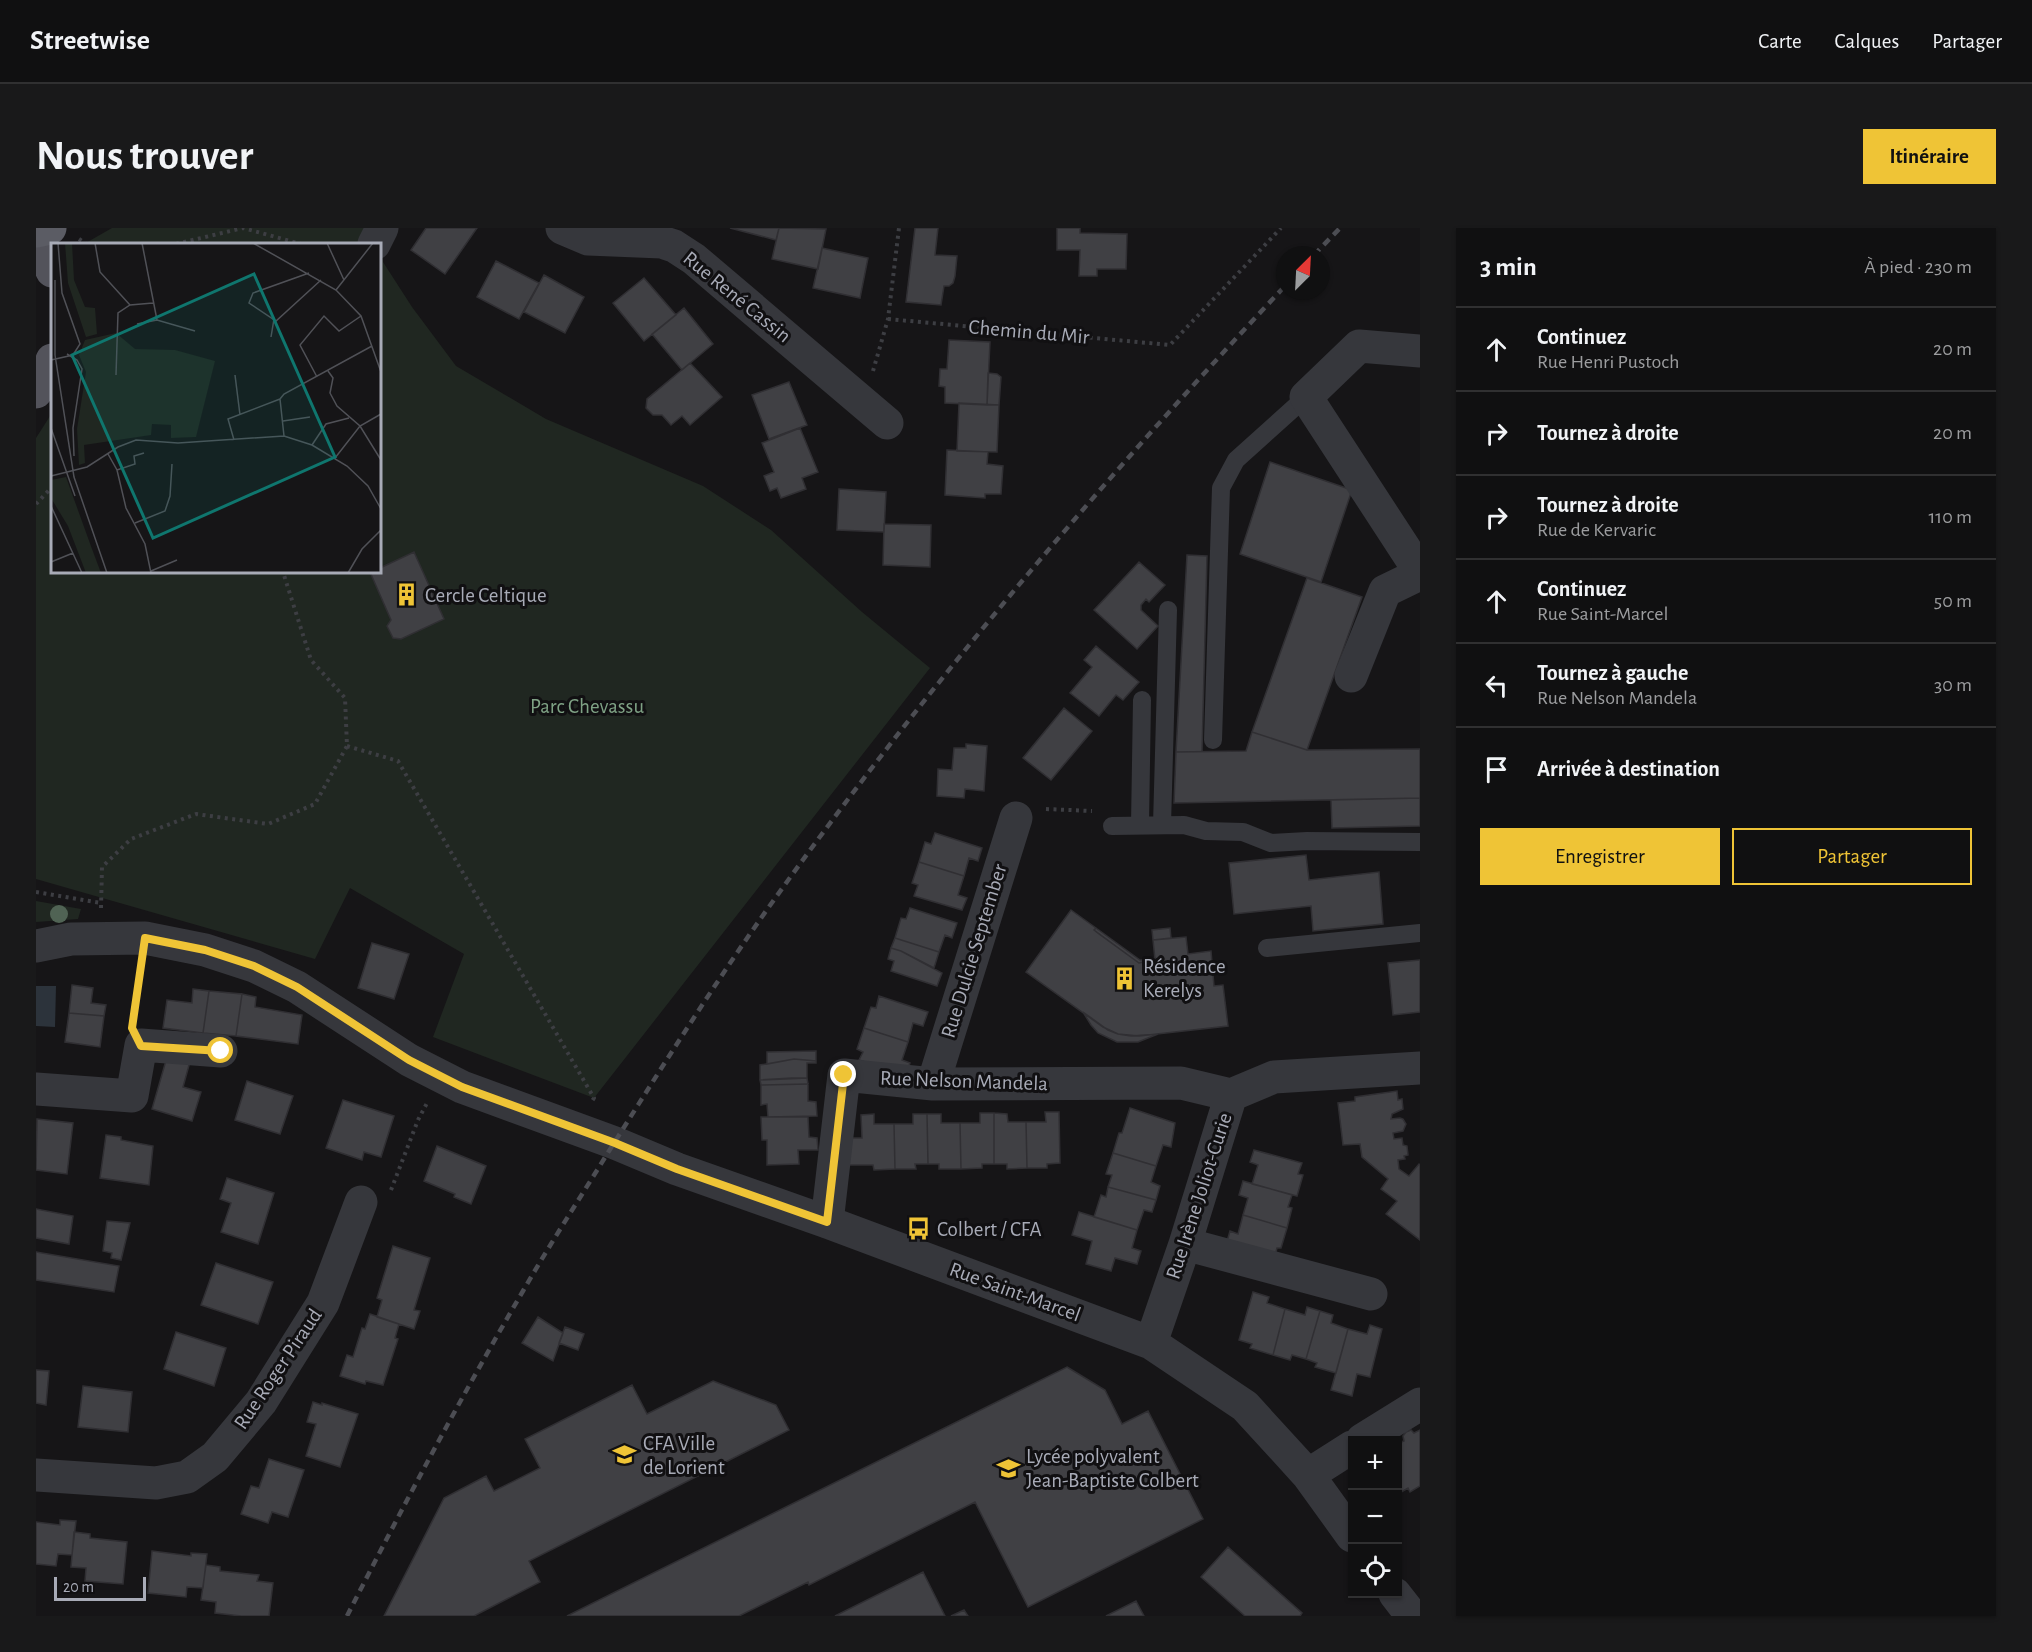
<!DOCTYPE html>
<html lang="fr">
<meta charset="utf-8">
<style>
body{margin:0;font-family:"Alegreya Sans",sans-serif;background:#19191a;color:#f1f3f6}
.controls{position:absolute;right:18px;bottom:18px;display:grid;overflow:hidden;border-radius:0px;box-shadow:0 2px 4px #0004}
.controls button{width:54px;height:54px;display:grid;place-items:center;padding:0;border:0;border-bottom:2px solid #303031;background:#101011;color:#f1f3f6;font:30px sans-serif}
.compass{position:absolute;left:1240px;top:18px;width:54px;height:54px;border-radius:50%;background:#101011;box-shadow:0 2px 4px #0004;rotate:24deg}
.scale{position:absolute;left:18px;bottom:15px;width:92px;box-sizing:border-box;padding-left:6px;border:3px solid #a8abb7;border-top:0;font-size:16px;line-height:21px;white-space:nowrap;color:#a8abb7;-webkit-text-stroke:4px #111012;paint-order:stroke}
.stop{position:absolute;width:18px;height:18px;margin:-14px;border:4px solid #efc436;border-radius:50%;background:#fff}
.stop.end{background:#efc436;border-color:#fff;box-shadow:0 2px 6px #0008}
.list{margin:0;padding:0;list-style:none}
h2{display:flex;justify-content:space-between;align-items:center;height:78px;margin:0;padding:0 24px;font-size:26px}
h2 small{font-size:20px;font-weight:400;color:#9c9d9f}
.list li{display:grid;grid-template-columns:39px 1fr auto;gap:18px;align-items:center;box-sizing:border-box;height:84px;padding:0 24px;border-top:2px solid #303031}
.list b{display:block;font-size:22px;white-space:nowrap}
.list p{margin:0;font-size:20px;white-space:nowrap;color:#9c9d9f}
.list em{font-size:20px;font-style:normal;color:#9c9d9f}
.actions{display:flex;gap:12px;padding:18px 24px}
.actions a{flex:1;padding:14px 0;border:2px solid #efc436;border-radius:0px;text-align:center;font-size:21px;color:#efc436}
.actions .main{background:#efc436;color:#111}
.icon{flex:none;width:33px;height:33px;fill:none;stroke:currentColor;stroke-width:2;stroke-linecap:round;stroke-linejoin:round}
.map{position:relative;flex:none;width:1384px;height:1388px;overflow:hidden;border-radius:0px}
header{display:flex;align-items:center;gap:36px;box-sizing:border-box;height:84px;padding:0 30px;background:#101011;border-bottom:2px solid #303031}
header strong{font-size:28px}
nav{display:flex;gap:33px;margin-inline-start:auto;font-size:21px}
.intro{display:flex;align-items:center;justify-content:space-between;box-sizing:border-box;height:144px;padding:0 36px}
h1{margin:0;font-size:42px}
.button{padding:15px 27px;border-radius:0px;background:#efc436;color:#111;font-size:21px;font-weight:700}
main{display:flex;gap:36px;padding:0 36px}
aside{flex:1;background:#101011;border-radius:0px;box-shadow:0 2px 4px #0004}
.map>svg:first-child{display:block}
.green{fill:#202721}
.water{fill:#2c333b}
.building{fill:#404044;stroke:#302f33;stroke-width:1.5}
.lines{fill:none;stroke-linecap:round;stroke-linejoin:round}
.path{stroke:#3d3e43;stroke-width:4;stroke-dasharray:3 4.5;stroke-linecap:butt}
.service{stroke:#36373c;stroke-width:18}
.minor{stroke:#36373c;stroke-width:33}
.primary{stroke:#53535b;stroke-width:33}
.trunk{stroke:#5b5c64;stroke-width:33}
.rail{stroke:#4c4d53;stroke-width:4.5;stroke-dasharray:8 6;stroke-linecap:butt}
.tree{fill:#506354}
.route{stroke:#efc436;stroke-width:8}
.labels{text-anchor:middle;dominant-baseline:central;stroke-width:6;stroke-linejoin:round;paint-order:stroke}
.street-label{font-size:21px;fill:#a8abb7;stroke:#111012}
.poi-label{font-size:21px;fill:#a8abb7;stroke:#111012;text-anchor:start}
.park-label{font-size:21px;fill:#7fa285;stroke:#111012}
.inset-road{fill:none;stroke:#505157;stroke-width:1.5}
.view{fill:#0f766e;fill-opacity:0.15;stroke:#0f766e;stroke-width:3}
.inset-edge{fill:none;stroke:#a8abb7;stroke-width:3}
</style>
<header>
<strong>Streetwise</strong>
<nav><a>Carte</a><a>Calques</a><a>Partager</a></nav>
</header>
<div class="intro"><h1>Nous trouver</h1><a class="button">Itinéraire</a></div>
<main>
<div class="map">
<svg width="1384" height="1388" viewBox="0 0 1384 1388">
<rect width="100%" height="100%" fill="#161517"/>
<!-- green -->
<path class="green" d="M76 0H342L347 34 376 79 420 138 510 191 667 258 735 302 826 384 894 440 558 870 397 809 428 726 314 660 279 731 0 651V210L16 185V344H344V16H48Z
M0 673 45 681 42 691 0 694Z"/>
<!-- water -->
<path class="water" d="M0 758H20L19 799 0 798Z"/>
<!-- building -->
<path class="building" d="M390 0H441L409 46 375 22Z
M694 0H743L740 12Z
M743 0 790 1 782 41 736 31Z
M879 0H902L899 27 921 28 919 48 917 55 913 58H908L905 77 870 74Z
M1021 0H1044V5L1091 6 1090 41H1061V48H1043L1044 22H1021Z
M786 20 832 30 824 70 777 60Z
M460 33 503 55 483 91 441 69Z
M508 47 548 69 529 105 488 84Z
M608 50 640 87 608 113 577 75Z
M648 80 677 116 646 142 616 106Z
M913 112 954 114 951 177 909 175V159L903 158 904 141H911Z
M654 135 686 169 654 197 646 188 635 197 626 187H617L610 180 611 171Z
M952 145 961 146 965 149 963 177H951Z
M753 154 771 197 733 211 716 167Z
M923 175 963 177 961 224 921 223Z
M764 200 782 244 766 250 770 261 745 270 741 260 734 263 728 248 738 244 726 215Z
M911 222 952 224 951 236 967 238 965 266H949V270L909 267Z
M1234 234 1316 262 1285 354 1204 326Z
M803 261 850 264 848 304 801 302Z
M848 296 895 297 894 339 847 337Z
M378 324 408 391 365 411 357 410 351 398 355 392 334 344H344V340Z
M1151 327 1171 328 1166 524H1140Z
M1103 334 1129 357 1113 374 1110 371 1105 377V382L1122 398 1101 421 1058 382Z
M1271 350 1326 369 1271 522 1216 504Z
M1060 418 1103 454 1087 472 1080 467 1063 488 1034 465 1056 439 1048 432Z
M1028 480 1056 503 1015 552 987 530Z
M1216 504 1271 522 1384 521V570L1138 575 1140 524 1210 523Z
M930 516 951 518 948 563 929 561 928 570 901 568 902 541 916 542 918 520H930Z
M1384 570V598L1296 600 1295 572Z
M899 605 946 620 942 633 933 630 928 648 883 634 889 614 895 616Z
M1270 627 1273 652 1343 644 1347 696 1277 703 1275 678 1198 686 1193 635Z
M883 634 928 648 922 667 931 670 926 682 878 668 882 657 876 655Z
M874 680 921 695 916 710 909 707 903 724 859 710 865 690 870 691Z
M1035 682 1060 700 1058 702 1063 706 1103 735 1119 732 1117 712 1150 709 1152 726 1175 723 1178 758 1187 757 1192 798 1103 808 1082 806 1067 799 990 744Z
M1060 700 1104 732 1119 730V732L1103 735 1058 702Z
M1134 700 1135 710 1117 712 1116 702Z
M859 710 903 724 898 740 865 723 855 720Z
M336 715 373 726 358 771 322 760Z
M855 720 865 723 906 745 901 758 855 743 858 733 852 731Z
M1384 732V784L1357 787 1352 735Z
M36 757 57 760 55 775 70 777 68 788 33 785Z
M157 761 173 763 167 805 127 800 131 772 156 775Z
M173 763 206 766 200 808 167 805Z
M206 766 220 769 219 779 266 787 262 816 200 808Z
M843 768 892 784 887 798 877 795 872 814 828 800 835 779 840 780Z
M1047 784 1072 802 1082 806 1095 808 1122 806 1102 814H1081L1062 805 1055 797Z
M33 785 68 788 64 819 29 814Z
M828 800 872 814 866 832 874 835 870 846 823 832 827 824 821 821Z
M780 823V833L758 831 731 836V824Z
M131 829 155 830 147 859 165 864 156 893 116 881Z
M758 831 780 833V835H771V850L724 852V837Z
M756 850H771L772 856 725 857 724 852Z
M211 853 257 868 244 906 199 892Z
M772 856V873L780 874 781 888 732 889 731 876 725 877V857Z
M1361 863 1362 872 1366 871 1367 881 1356 886 1355 891 1364 890 1367 891 1370 896 1367 903 1357 905 1358 911 1366 910 1367 917 1371 918 1372 927 1368 928 1369 931 1362 932 1363 941 1373 948 1383 936 1384 937V1012L1350 986 1361 973 1345 961 1352 951 1326 929 1324 916 1307 917 1302 875 1319 873V869Z
M307 872 358 888 345 929 328 924 326 932 290 920Z
M1094 880 1139 895 1135 919 1127 917 1120 938 1077 925 1083 905H1086Z
M1009 884H1023L1024 935 1011 936V940H991L990 894H1010Z
M944 885H958V936H946V940L925 941 924 895H944Z
M958 885 971 886 972 894H990L991 940 971 941V936H958Z
M838 886V896H858L859 941 838 942 837 937H811V910H826L825 887Z
M877 886H891L892 936H879L880 941H859L858 896H877Z
M891 886H905V895H924L925 941H903V936H892Z
M725 889H772L773 909 781 910 782 922H762L763 936 731 937V912H726Z
M1 891 37 895 31 946 0 942Z
M70 907 85 909V912L117 918 113 957 64 950Z
M401 918 450 938 435 976 418 969 419 966 388 953Z
M1218 922 1266 935 1262 946 1267 947 1261 968 1216 956 1222 937 1214 934Z
M1077 925 1120 938 1115 954 1124 958 1120 972 1072 959 1076 947 1070 946Z
M191 950 238 965 222 1016 185 1004 195 975 184 971Z
M1207 953 1256 967 1252 979 1256 980 1251 1000 1207 987 1212 970 1203 967Z
M1072 959 1120 972 1116 984 1108 982 1101 1002 1058 989 1065 967 1070 969Z
M0 981 37 988 33 1016 0 1010Z
M1043 984 1101 1002 1096 1020 1105 1023 1101 1036 1079 1030 1075 1043 1050 1036 1056 1013 1036 1007Z
M1207 987 1251 1000 1245 1020H1241L1238 1031 1190 1017 1194 1003 1202 1006Z
M71 993 94 995 85 1032 75 1030 76 1025 67 1023Z
M357 1018 394 1030 378 1082 384 1083 378 1101 341 1089 346 1072 341 1070Z
M0 1024 83 1038 78 1064 0 1052Z
M180 1035 237 1054 222 1096 165 1077Z
M1217 1064 1233 1069 1231 1075 1249 1081 1237 1127 1214 1120 1216 1116 1203 1112Z
M1271 1079 1284 1083 1270 1131 1256 1127 1254 1132 1237 1127 1249 1081 1269 1087Z
M1284 1083 1297 1087 1295 1095 1312 1101 1300 1145 1279 1139 1281 1135 1270 1131Z
M334 1086 363 1096 359 1110 362 1111 347 1157 330 1153 329 1156 304 1148 311 1127 317 1129 326 1100 329 1101Z
M502 1089 527 1105 517 1133 486 1115Z
M1334 1097 1346 1101 1334 1149 1321 1146 1316 1168 1295 1162 1312 1101 1331 1106Z
M529 1099 548 1106 542 1122 523 1115Z
M140 1104 190 1120 178 1158 128 1141Z
M1031 1139 1069 1162 1086 1196 1112 1183 1167 1291 992 1379 939 1274 773 1357 772 1354 703 1388H531Z
M0 1142 13 1143 10 1177 0 1175Z
M677 1153 740 1177 753 1202 493 1333 504 1354 438 1388H348L408 1270 450 1248 458 1263 504 1240 489 1211 596 1157 611 1186Z
M47 1158 96 1164 92 1204 42 1199Z
M277 1174 286 1177V1175L322 1186 304 1239 270 1228 280 1196 271 1194Z
M1375 1202 1378 1205 1384 1202V1258L1374 1264 1372 1260 1362 1266V1215L1368 1213 1367 1208 1370 1204Z
M233 1231 268 1242 252 1289 236 1284 232 1295 205 1286 215 1258 223 1260Z
M24 1292 40 1293 36 1327 22 1326 20 1338 0 1336V1294L24 1297Z
M38 1304 54 1306V1310L91 1314 87 1356 49 1353 50 1340 35 1339Z
M1192 1319 1266 1385 1264 1388H1209L1165 1349Z
M116 1323 155 1328V1325L171 1326 167 1360 151 1359 150 1369 112 1365Z
M170 1337 184 1339V1343L223 1347 221 1353 237 1355 233 1388H205L179 1385 180 1374 165 1372Z
M887 1344 909 1388H799Z
M1100 1373 1108 1388H1070Z
M928 1382 932 1388H915Z"/>
<g class="lines">
<!-- path -->
<path class="path" d="M43 11 50 16
M140 16 207 0 265 16
M852 91 1134 117 1245 0
M837 143 852 91 863 0
M0 276 16 259
M311 518 362 533 558 870 556 873
M1010 581 1056 583
M0 664 65 675
M65 680 66 639 95 611 160 586 232 596 279 576 311 518 309 470 275 432 247 344
M98 786 105 740
M355 962 382 892 391 875"/>
<!-- service -->
<path class="service" d="M1177 512 1185 260 1200 232 1270 169
M1104 597 1106 472
M1126 597 1132 382
M1076 598 1148 597 1170 603 1207 604 1235 615 1271 613 1384 614
M1231 720 1384 705"/>
<!-- minor -->
<path class="minor" d="M526 0 552 11 626 14 638 18 658 31 851 195
M338 16 346 0
M1384 123 1323 118 1270 169 1384 344
M1315 448 1349 363 1384 346
M0 718 35 711 109 710 169 722 218 738 261 759 373 832 426 859 579 915 641 941 791 994 1115 1115 1209 1178 1272 1247 1316 1308
M897 856 980 590
M0 861 96 868 105 817 185 823
M791 994 808 847 897 856 1145 855 1195 867
M1149 1016 1335 1066
M1115 1115 1149 1016 1195 867 1238 849 1384 840
M1326 1212 1384 1176
M0 1247 120 1255 151 1249 179 1229 225 1174 287 1075 325 974
M1272 1247 1316 1219
M1359 1366 1376 1388"/>
<!-- primary -->
<path class="primary" d="M0 8 16 43
M0 164 10 148 16 132"/>
<!-- trunk -->
<path class="trunk" d="M0 3 14 0"/>
<!-- rail -->
<path class="rail" d="M1278 27 1304 0
M311 1388C367 1278 425 1169 487 1063 514 1016 544 970 573 923 624 842 675 761 730 683 888 461 1063 256 1249 58"/>
</g>
<!-- trees -->
<circle class="tree" cx="23" cy="686" r="9"/>
<g class="lines">
<!-- route -->
<path class="route" d="M185 823 105 818 96 800 109 710 169 722 218 738 261 759 373 832 426 859 579 915 641 941 791 994 808 847"/>
</g>
<!-- icons -->
<defs>
<symbol id="building-bare" viewBox="-9 -9 18 18"><path d="M-4-6H4V6H1V3H-1V6H-4ZM-2.5-4.3h1.7v1.8h-1.7ZM.8-4.3h1.7v1.8H.8ZM-2.5-1h1.7V.8h-1.7ZM.8-1h1.7V.8H.8Z" fill="#efc436" stroke="#111012" stroke-width="2.5" paint-order="stroke"/></symbol>
<symbol id="bus-bare" viewBox="-9 -9 18 18"><path d="M-5-6H5V4H4V6H2V4H-2V6H-4V4H-5ZM-3.5-4V0h7V-4ZM-3.5 1.2v1.5H-2V1.2ZM2 1.2v1.5H3.5V1.2Z" fill="#efc436" stroke="#111012" stroke-width="2.5" paint-order="stroke"/></symbol>
<symbol id="school-bare" viewBox="-9 -9 18 18"><path d="M0-5L7-2L0 1L-7-2ZM-4 1L0 2.5L4 1V4Q0 6-4 4Z" fill="#efc436" stroke="#111012" stroke-width="2.5" paint-order="stroke"/></symbol>
</defs>
<g fill-rule="evenodd">
<use href="#building-bare" x="354" y="350" width="33" height="33"/>
<use href="#building-bare" x="1072" y="734" width="33" height="33"/>
<use href="#bus-bare" x="866" y="984" width="33" height="33"/>
<use href="#school-bare" x="572" y="1210" width="33" height="33"/>
<use href="#school-bare" x="956" y="1224" width="33" height="33"/>
</g>
<g class="labels">
<!-- street labels -->
<g class="street-label">
<text transform="translate(701 69) rotate(39)">Rue René Cassin</text>
<text transform="translate(993 104) rotate(5)">Chemin du Mir</text>
<text transform="translate(938 723) rotate(-73)">Rue Dulcie September</text>
<text transform="translate(928 853) rotate(2)">Rue Nelson Mandela</text>
<text transform="translate(1163 968) rotate(-72)">Rue Irène Joliot-Curie</text>
<text transform="translate(979 1064) rotate(20)">Rue Saint-Marcel</text>
<text transform="translate(242 1141) rotate(-56)">Rue Roger Piraud</text>
</g>
<!-- poi labels -->
<g class="poi-label">
<text x="389" y="367">Cercle Celtique</text>
<text x="1107" y="738">Résidence<tspan x="1107" dy="24">Kerelys</tspan></text>
<text x="901" y="1001">Colbert / CFA</text>
<text x="607" y="1215">CFA Ville<tspan x="607" dy="24">de Lorient</tspan></text>
<text x="990" y="1228">Lycée polyvalent<tspan x="990" dy="24">Jean-Baptiste Colbert</tspan></text>
</g>
<!-- park labels -->
<g class="park-label">
<text x="551" y="478">Parc Chevassu</text>
</g>
</g>
<!-- overview -->
<g transform="translate(15 15)">
<rect width="330" height="330" fill="#161517"/>
<path d="M14 0H21L23 37 34 64 44 65 46 91 35 94 17 40ZM65 90 84 106 124 107 164 118 145 194 120 195V182L101 181 100 192 33 202 34 220 28 222 26 186 35 129 28 112 34 97ZM15 234 41 306 50 330H35L17 283 0 255V237Z" fill="#202721"/>
<path class="inset-road" d="M44 0 49 29 79 62M91 0 106 77M202 0 285 47 310 73 330 129M276 0 293 37M258 30 202 50 198 60 225 78 270 37M285 47 322 0M86 81 106 77 144 88M220 94 223 76M16 111 26 117 31 126 22 185 23 213M4 112 23 234 56 330M4 112V37M0 117 22 112 29 101 11 50 7 0M277 128 282 135 279 150 286 163 309 183 330 217M65 132 67 70 79 62 102 60M184 132 189 172M266 134 249 102 273 73 288 88 310 73M232 178 259 174M0 185 24 253M233 193 229 156 233 151 321 103M183 197 177 176 229 156M261 202 275 181 298 175M57 211 66 227 75 265 94 301 100 330M284 215 309 183 330 171M66 227 84 221 83 213 93 210M0 233 36 224 67 204 85 197 127 200 233 193 261 202 296 223 317 243 330 266M0 263 31 330M84 280 114 268 119 253 121 221M0 319 22 310M100 328 126 317M297 330 311 306 330 287"/>
<path class="view" d="M203 31 284 214 102 295 21 112Z"/>
<rect width="330" height="330" class="inset-edge"/>
</g>
</svg>
<div class="controls">
<button>+</button>
<button>−</button>
<button><svg class="icon" aria-label="locate" viewBox="0 0 24 24"><circle cx="12" cy="12" r="6"/><path d="M12 2v4M12 18v4M2 12h4M18 12h4"/></svg></button>
</div>
<svg class="compass" viewBox="-18 -18 36 36"><path d="M0-13l5 13h-10z" fill="#e53935"/><path d="M0 13l5-13h-10z" fill="#9c9d9f"/></svg>
<div class="scale">20 m</div>
<div class="stop" style="left:185px;top:823px"></div>
<div class="stop end" style="left:808px;top:847px"></div>
</div>
<aside>
<h2>3 min<small>À pied · 230 m</small></h2>
<ul class="list">
<li><svg class="icon" aria-label="ahead" viewBox="0 0 24 24"><path d="M12 20V5M6 11l6-6 6 6"/></svg><div><b>Continuez</b><p>Rue Henri Pustoch</p></div><em>20 m</em></li>
<li><svg class="icon" aria-label="right" viewBox="0 0 24 24"><path d="M7 20v-9h11M14 6l5 5-5 5"/></svg><div><b>Tournez à droite</b></div><em>20 m</em></li>
<li><svg class="icon" aria-label="right" viewBox="0 0 24 24"><path d="M7 20v-9h11M14 6l5 5-5 5"/></svg><div><b>Tournez à droite</b><p>Rue de Kervaric</p></div><em>110 m</em></li>
<li><svg class="icon" aria-label="ahead" viewBox="0 0 24 24"><path d="M12 20V5M6 11l6-6 6 6"/></svg><div><b>Continuez</b><p>Rue Saint-Marcel</p></div><em>50 m</em></li>
<li><svg class="icon" aria-label="left" viewBox="0 0 24 24"><path d="M17 20v-9H6M10 6l-5 5 5 5"/></svg><div><b>Tournez à gauche</b><p>Rue Nelson Mandela</p></div><em>30 m</em></li>
<li><svg class="icon" aria-label="arrive" viewBox="0 0 24 24"><path d="M6 21V4h12l-3 4 3 4H6"/></svg><div><b>Arrivée à destination</b></div></li>
</ul>
<div class="actions"><a class="main">Enregistrer</a><a>Partager</a></div>
</aside>
</main>
